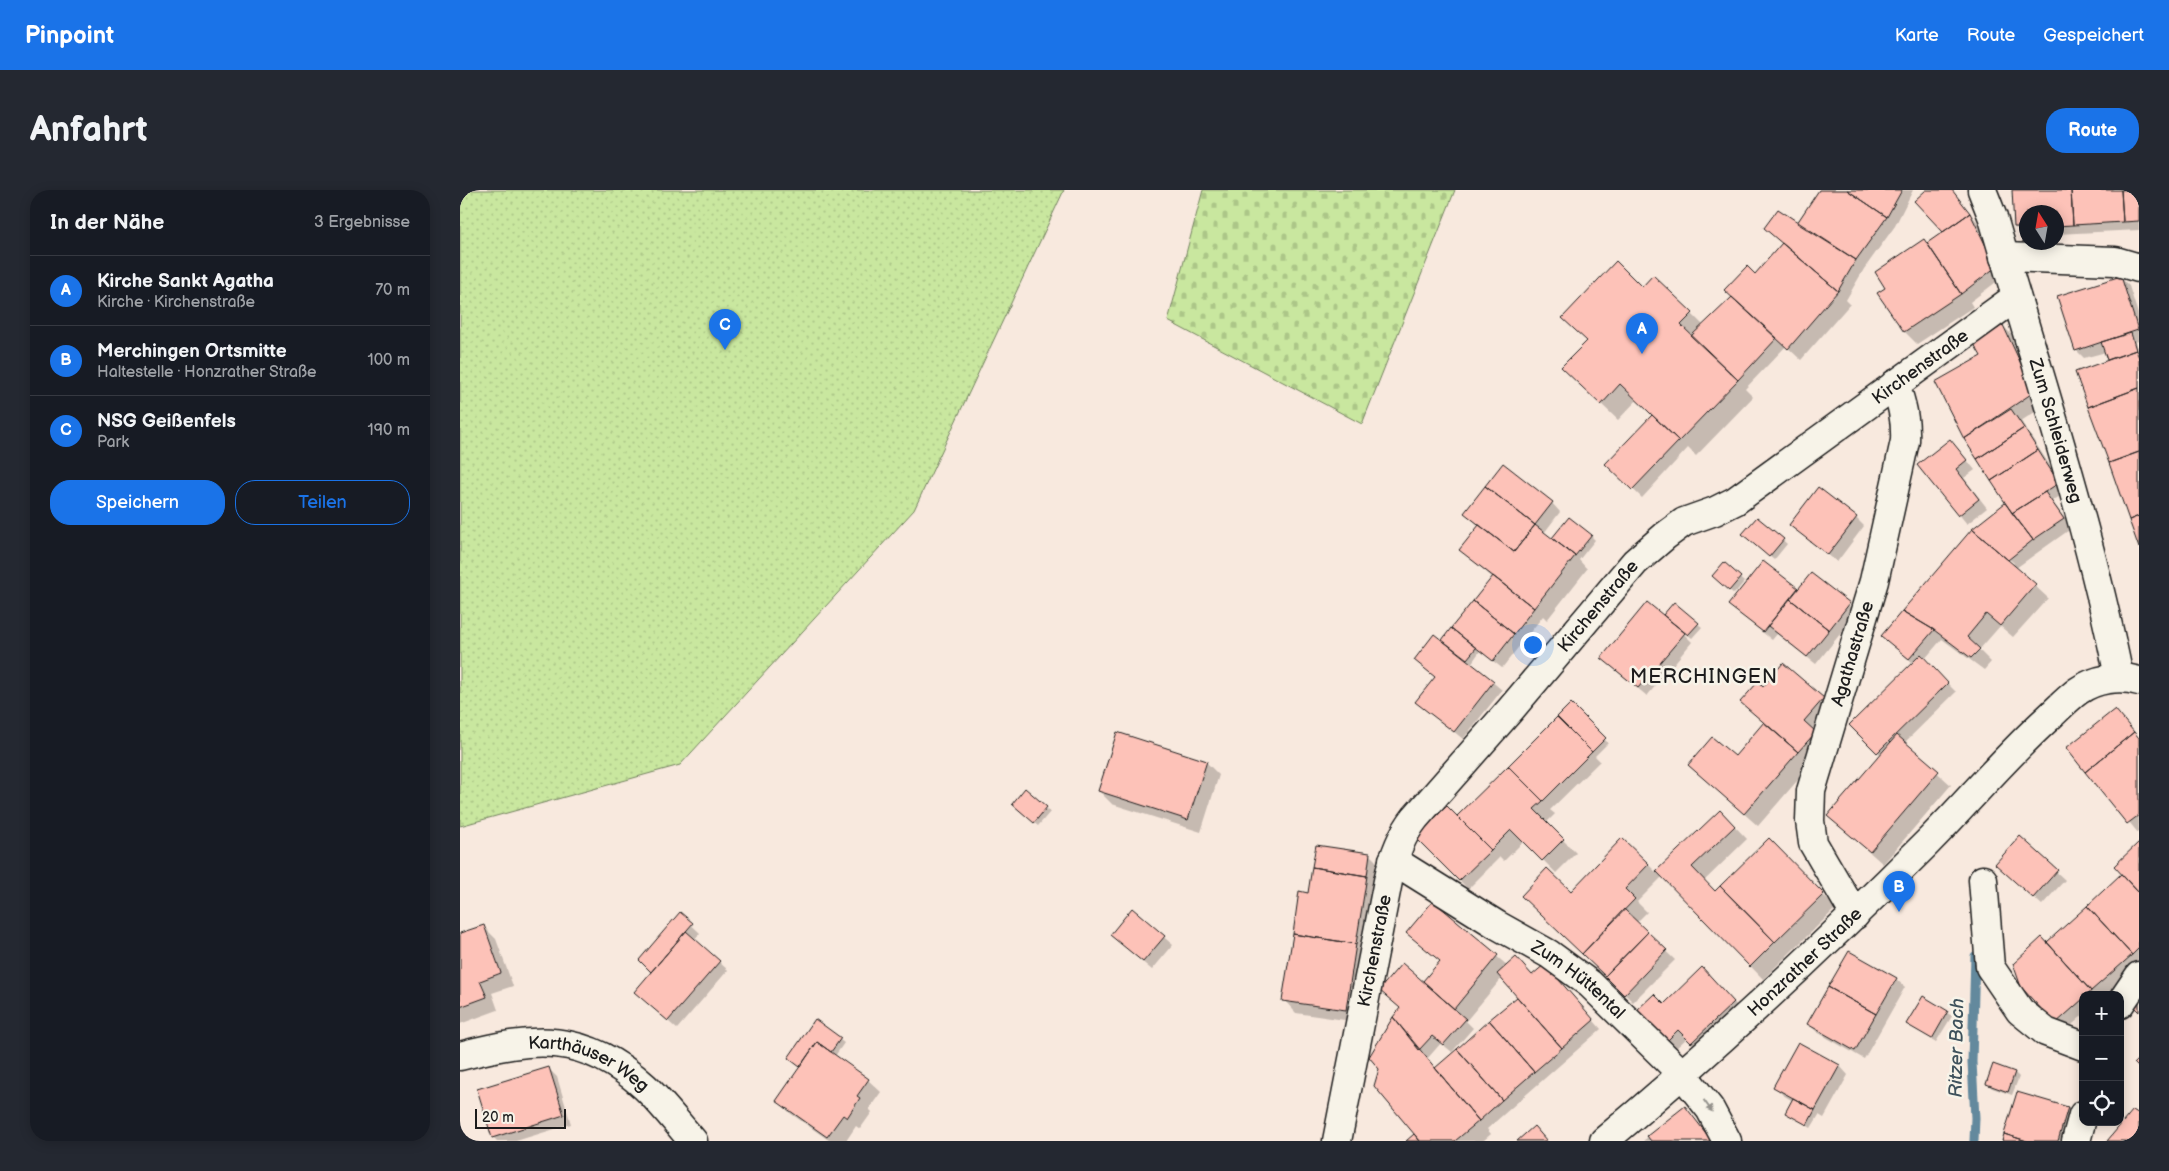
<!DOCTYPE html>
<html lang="de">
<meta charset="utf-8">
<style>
body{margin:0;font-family:"Balsamiq Sans",sans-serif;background:#242831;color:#f1f3f6}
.controls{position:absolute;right:15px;bottom:15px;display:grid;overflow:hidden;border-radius:10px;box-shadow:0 2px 12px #0003}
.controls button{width:45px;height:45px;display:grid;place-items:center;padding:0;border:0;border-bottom:1px solid #363941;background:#171b24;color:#f1f3f6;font:25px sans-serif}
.compass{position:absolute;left:1559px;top:15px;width:45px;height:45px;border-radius:50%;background:#171b24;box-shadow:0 2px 12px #0003;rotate:349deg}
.scale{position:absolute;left:15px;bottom:12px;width:91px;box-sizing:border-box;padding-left:5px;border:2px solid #1c1c1c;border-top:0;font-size:14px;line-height:18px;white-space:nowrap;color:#1c1c1c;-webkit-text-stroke:4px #f7f3e8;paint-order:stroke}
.you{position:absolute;left:1072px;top:454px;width:18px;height:18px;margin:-12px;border:4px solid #fff;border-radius:50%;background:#1a73e8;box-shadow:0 0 0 8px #1a73e833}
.badge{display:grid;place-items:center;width:32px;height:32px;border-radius:50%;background:#1a73e8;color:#fff;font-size:16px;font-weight:700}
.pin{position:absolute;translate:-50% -41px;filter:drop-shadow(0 1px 2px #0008)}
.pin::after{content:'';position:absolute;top:26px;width:18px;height:15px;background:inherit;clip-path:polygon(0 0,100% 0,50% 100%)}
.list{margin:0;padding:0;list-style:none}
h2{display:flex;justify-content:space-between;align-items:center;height:65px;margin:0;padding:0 20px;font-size:21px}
h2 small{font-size:16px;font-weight:400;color:#9ea1a6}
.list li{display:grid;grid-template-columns:32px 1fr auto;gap:15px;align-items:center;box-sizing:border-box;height:70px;padding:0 20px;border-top:1px solid #363941}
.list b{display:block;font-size:19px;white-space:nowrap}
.list p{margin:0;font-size:16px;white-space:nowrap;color:#9ea1a6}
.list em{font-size:16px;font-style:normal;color:#9ea1a6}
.actions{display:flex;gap:10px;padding:15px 20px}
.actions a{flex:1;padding:11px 0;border:1px solid #1a73e8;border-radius:20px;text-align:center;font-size:18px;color:#1a73e8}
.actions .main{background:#1a73e8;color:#fff}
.icon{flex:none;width:28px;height:28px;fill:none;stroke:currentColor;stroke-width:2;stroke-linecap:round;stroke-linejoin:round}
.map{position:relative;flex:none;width:1679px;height:951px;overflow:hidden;border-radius:20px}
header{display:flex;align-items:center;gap:30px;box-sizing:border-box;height:70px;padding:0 25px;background:#1a73e8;color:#fff}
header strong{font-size:24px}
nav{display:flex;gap:28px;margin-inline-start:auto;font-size:18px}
.intro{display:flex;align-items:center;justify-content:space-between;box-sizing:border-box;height:120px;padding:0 30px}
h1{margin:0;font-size:35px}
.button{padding:12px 22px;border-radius:20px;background:#1a73e8;color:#fff;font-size:18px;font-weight:700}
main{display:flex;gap:30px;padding:0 30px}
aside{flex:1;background:#171b24;border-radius:20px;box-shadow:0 2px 12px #0003}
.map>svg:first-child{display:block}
.cemetery{fill:url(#cemetery-stones);stroke:#72825e}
.park{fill:url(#park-dots);stroke:#72825e}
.shadow{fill:#0003;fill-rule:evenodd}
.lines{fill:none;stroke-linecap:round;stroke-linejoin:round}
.stream{stroke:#63899d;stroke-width:9}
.building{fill:#fdc2b8;stroke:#1c1c1c}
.minor-casing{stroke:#1c1c1c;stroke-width:31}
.minor{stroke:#f7f3e8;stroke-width:28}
.oneway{fill:#94928c}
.labels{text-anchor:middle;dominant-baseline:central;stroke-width:5;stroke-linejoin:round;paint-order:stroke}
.street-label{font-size:18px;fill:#1c1c1c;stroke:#f7f3e8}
.water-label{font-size:19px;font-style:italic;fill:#3f525c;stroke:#f7f3e8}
.quarter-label{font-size:20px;letter-spacing:1px;fill:#1c1c1c;stroke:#f7f3e8}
</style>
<header>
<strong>Pinpoint</strong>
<nav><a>Karte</a><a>Route</a><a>Gespeichert</a></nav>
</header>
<div class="intro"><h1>Anfahrt</h1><a class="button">Route</a></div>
<main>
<aside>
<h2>In der Nähe<small>3 Ergebnisse</small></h2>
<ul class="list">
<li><span class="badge">A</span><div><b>Kirche Sankt Agatha</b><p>Kirche · Kirchenstraße</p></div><em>70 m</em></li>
<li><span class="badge">B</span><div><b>Merchingen Ortsmitte</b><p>Haltestelle · Honzrather Straße</p></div><em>100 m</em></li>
<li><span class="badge">C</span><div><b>NSG Geißenfels</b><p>Park</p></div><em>190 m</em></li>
</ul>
<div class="actions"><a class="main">Speichern</a><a>Teilen</a></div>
</aside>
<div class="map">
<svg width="1679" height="951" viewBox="0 0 1679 951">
<defs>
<pattern id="cemetery-stones" width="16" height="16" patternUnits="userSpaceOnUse" patternTransform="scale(1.25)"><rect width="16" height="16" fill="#c9e79f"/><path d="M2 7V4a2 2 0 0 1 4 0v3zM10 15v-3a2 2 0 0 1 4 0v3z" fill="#acc688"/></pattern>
<pattern id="park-dots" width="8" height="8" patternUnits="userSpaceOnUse" patternTransform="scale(1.25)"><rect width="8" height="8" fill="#c9e79f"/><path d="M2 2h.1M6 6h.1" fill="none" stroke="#acc688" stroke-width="1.8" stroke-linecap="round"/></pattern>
</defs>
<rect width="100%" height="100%" fill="#f8e9de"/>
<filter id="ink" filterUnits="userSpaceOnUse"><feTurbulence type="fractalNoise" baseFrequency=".02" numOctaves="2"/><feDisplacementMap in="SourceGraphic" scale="10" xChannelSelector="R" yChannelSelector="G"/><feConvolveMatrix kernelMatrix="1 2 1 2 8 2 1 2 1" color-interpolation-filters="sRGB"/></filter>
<g filter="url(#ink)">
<!-- cemetery -->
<path class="cemetery" d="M743 0H995L902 234 708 131Z"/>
<!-- park -->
<path class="park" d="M0 0H604L454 320 220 575 0 636Z"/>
<!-- shadow -->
<path class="shadow" d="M1361 0H1453L1435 36 1404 79 1386 110 1390 114 1341 170 1326 156 1285 199 1293 207 1236 266 1228 258 1182 308 1147 274 1194 226 1177 210 1158 230 1119 193 1182 98 1232 124 1244 136 1295 85 1323 54Z
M1468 0H1492L1518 33 1544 86 1510 112 1513 117 1457 154 1445 142 1419 104 1427 99 1464 51 1467 54 1485 43Z
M1553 0H1679V40L1596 44V22H1566V45H1564L1555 37Z
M1660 87 1669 96 1679 127V151L1675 152 1679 163V355L1650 171 1646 162 1624 168 1616 160Z
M1543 136 1556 149 1586 215 1561 231 1607 302 1592 311 1612 338 1556 378 1588 408 1553 447 1540 436 1519 460 1531 472 1524 480 1482 449 1464 470 1496 502 1444 553 1491 595 1423 674 1369 626 1421 565 1391 535 1453 473 1431 454 1513 340 1547 314 1505 248 1476 193 1522 166ZM1522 346 1554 373 1552 375Z
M1498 259 1515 280 1504 288 1527 318 1507 334 1459 275Z
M1092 313 1100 322 1084 343 1097 353 1131 346 1135 350 1119 370 1127 379 1087 430 1083 426 1042 478 1020 461 1011 474 1042 500 1003 549 957 512 976 488 955 470 988 456 989 455 984 450 1033 388 1001 360 1019 336 1005 323Z
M1298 328 1327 354 1314 370 1288 348Z
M1396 328 1404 336 1377 372 1331 335Z
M1303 372 1338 400 1351 384 1397 423 1356 474 1317 444 1312 450 1269 415Z
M1264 374 1284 392 1274 404 1257 390Z
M1210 430 1238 434 1242 437 1232 448 1224 442 1223 443 1232 452 1187 506 1151 476Z
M1303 498 1363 509 1371 517 1352 540 1364 551 1350 576 1298 636 1229 575 1275 568 1305 533Z
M1111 515 1148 553 1135 566 1140 571 1090 620 1095 624 1086 633 1116 663 1096 683 1064 651 1044 671 1040 667 1008 699 957 647 1007 638Z
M1655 520 1679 548V644L1608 558Z
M746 572 759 585 741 642 652 614 639 601Z
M557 618H586L590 622 578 636Z
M1260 621 1287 649 1244 691 1255 702 1309 650 1376 718 1303 789 1203 686 1177 712 1187 722 1176 733 1215 770 1173 812 1075 718 1111 703 1163 650 1197 683Z
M1560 648 1605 690 1582 715 1545 682Z
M1679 654V774L1645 805H1623V825L1604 842 1563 796 1587 754 1663 684Z
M857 656 910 665 918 673 899 832 836 823 824 810 849 704Z
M973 713 1048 776 1065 777 1073 786 1093 784 1141 839 1027 939 1031 944 1023 951H960L961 950 915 896 963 793 981 772 948 743ZM1042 788 1058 807 976 879 967 869 981 853 992 862 1013 838 1006 831Z
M672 720 713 755 692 780 660 753Z
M220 724 240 743 234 750 268 780 217 839 184 810 193 782 180 770Z
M23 736 36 749 53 796 32 803 38 820 0 834V745Z
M1250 787 1282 821 1240 861 1227 848 1215 859 1178 821 1204 816Z
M1436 789 1445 797 1404 869 1357 842 1349 834Z
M1463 808 1492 826 1476 852 1448 834Z
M356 831 384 853 375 866 408 890 421 902 409 919 412 922 400 939 396 936 386 951H370L330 923 317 910 341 877 329 868Z
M1338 853 1380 876 1388 885 1364 928 1359 925 1351 938 1326 922 1333 911 1323 905 1314 896Z
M1534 876 1555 883 1559 887 1552 905 1532 898 1528 894Z
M88 878 97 887 111 934 56 951H37L33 947Z
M1225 918 1253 951H1183Z
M1608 918 1616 926 1609 951H1543Z"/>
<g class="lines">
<!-- stream -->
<path class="stream" d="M1514 951 1515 928 1512 872 1515 766"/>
</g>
<!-- building -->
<path class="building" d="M1359 0H1387L1427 27 1396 70 1337 33Z
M1387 0H1442L1427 27Z
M1466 0H1492L1510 23 1483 42 1454 11Z
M1552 0H1611L1613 35 1596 36V22H1566V37H1554Z
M1611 0H1661L1663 32 1613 35Z
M1661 0H1679V31L1663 32Z
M1318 19 1396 70 1378 101 1304 38Z
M1510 23 1536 77 1501 104 1467 53Z
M1464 49 1501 104 1444 142 1417 103 1425 98 1415 82Z
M1322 53 1378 101 1328 159 1264 100 1287 76 1295 84Z
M1156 71 1182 97 1193 85 1233 123 1221 135 1278 190 1219 251 1160 194 1141 215 1101 177 1127 151 1102 128Z
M1661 86 1678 140 1615 161 1597 106Z
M1272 107 1317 148 1278 190 1231 146Z
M1543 135 1574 202 1504 249 1475 192 1521 166 1514 154Z
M1671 143 1676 160 1647 170 1641 152Z
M1676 160 1679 168V198L1628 217 1615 182Z
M1679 198V262L1649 273 1628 217Z
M1551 219 1564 238 1517 269 1504 249Z
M1192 225 1219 251 1172 300 1145 274Z
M1564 238 1578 260 1531 291 1517 269Z
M1490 249 1507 270 1496 279 1519 309 1498 326 1457 275Z
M1578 260 1599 293 1552 323 1531 291Z
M1679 262V326L1669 330 1649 273Z
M1043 273 1093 312 1075 335 1025 296Z
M1025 296 1075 335 1054 362 1004 323Z
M1358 297 1397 327 1368 365 1329 335Z
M1585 302 1604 329 1573 350 1552 323Z
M1545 313 1573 350 1548 370 1512 339Z
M1679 326V358L1669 330Z
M1109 327 1132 345 1115 366 1092 348Z
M1297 327 1324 349 1309 367 1282 344Z
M1019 335 1054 362 1075 335 1115 366 1074 418 999 360Z
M1512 339 1576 394 1540 436 1526 424 1507 447 1520 459 1511 468 1474 440 1442 421Z
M1303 371 1338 398 1303 442 1268 415Z
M1264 372 1281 387 1269 401 1252 386Z
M1351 383 1390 413 1369 440 1330 409Z
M1033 386 1074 418 1054 444 1013 411Z
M1330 409 1369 440 1347 467 1308 436Z
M1013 411 1054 444 1033 471 991 438Z
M1187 412 1225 443 1178 498 1141 468Z
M1214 412 1239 433 1228 445 1203 425Z
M1442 421 1474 440 1449 469 1421 446Z
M991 438 1016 458 1007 469 982 450Z
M974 444 1034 491 994 542 955 512 975 487 954 470Z
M1461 464 1488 493 1417 563 1389 535Z
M1323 473 1364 508 1344 531 1356 542 1338 562 1280 512 1298 492 1303 497Z
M1111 513 1146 548 1132 562 1097 527Z
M1655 519 1674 542 1625 582 1606 558Z
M1097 527 1132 562 1083 611 1048 576Z
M1304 532 1338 562 1284 624 1228 575 1252 547 1275 566Z
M657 542 747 571 728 630 638 601Z
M1674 542 1679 548V625L1667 634 1625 582Z
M1437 545 1479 581 1410 662 1367 626Z
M1048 576 1083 611 1074 619 1104 649 1082 671 1051 640 1031 660 997 626Z
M565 598 587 617 574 633 552 614Z
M987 616 1031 660 999 691 955 647Z
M1260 620 1275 636 1232 677 1255 701 1260 696 1315 752 1290 777 1196 681Z
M1560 646 1598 680 1573 708 1535 674Z
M1162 648 1189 674 1165 699 1175 709 1122 764 1061 706 1087 678 1111 701Z
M1309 648 1364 704 1315 752 1260 696Z
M1679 652V703L1654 676Z
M856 655 910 663 907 686 852 677Z
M852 677 907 686 896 754 833 744 839 701 848 703Z
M1661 684 1679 703V758L1672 765 1627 716Z
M973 711 1038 765 994 819 963 791 980 771 946 743Z
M1627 716 1672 765 1631 801 1587 752Z
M672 718 705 746 683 772 650 745Z
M1164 719 1188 742 1145 786 1122 764Z
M220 722 233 733 191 782 179 770Z
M24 735 41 783 20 791 27 807 0 817V743Z
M226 741 260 771 208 831 174 802Z
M1188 742 1207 760 1164 805 1145 786Z
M833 744 896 754 886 820 822 811Z
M1582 747 1631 801 1628 805H1623V809L1595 834 1561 797 1553 774Z
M1389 761 1437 788 1416 824 1368 797Z
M1056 767 1072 785 1085 774 1134 830 1102 858 1037 784Z
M942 773 1006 829 983 855 972 846 959 860 933 827 940 818 919 800Z
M1242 777 1274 812 1231 853 1218 840 1206 852 1176 821 1194 804 1204 814Z
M1368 797 1416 824 1395 861 1347 834Z
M1463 806 1488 821 1472 849 1446 834Z
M1057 807 1102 858 1074 882 1029 830Z
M1679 811V822L1673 816Z
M933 827 1019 931 995 951H960L914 896 919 879 909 867Z
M355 829 381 848 371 862 357 852 340 877 328 868Z
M1029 830 1074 882 1042 910 997 859Z
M357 852 409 889 397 906 400 908 387 928 383 925 367 947 316 911Z
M1338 852 1380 875 1355 920 1313 897Z
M997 859 1042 910 1019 931 975 878Z
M1679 868V878L1674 873Z
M1533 874 1555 882 1548 902 1526 894Z
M89 877 104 925 32 948 17 899Z
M1557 902 1608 917 1598 951H1567L1544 944Z
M1333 908 1355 920 1347 935 1325 923Z
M1225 916 1252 951H1191L1187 946Z
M1673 920 1679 924V951H1647Z
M1074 936 1087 951H1057Z
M954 944 960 951H946Z
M1544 944 1567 951H1542Z"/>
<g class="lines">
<defs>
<g id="minor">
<path id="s1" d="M1522 0 1533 28C1577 180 1628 332 1659 487"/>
<path d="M1544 67 1655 71 1679 78"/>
<path id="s2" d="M933 670 1037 735 1089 764 1130 794 1223 885 1250 919 1267 951"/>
<path d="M1523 690 1530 777 1560 821 1586 842 1623 856"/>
<path id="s3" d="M1395 725 1353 653 1350 631 1351 601 1414 391 1445 251C1446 230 1442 214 1435 194"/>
<path d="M1660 814 1679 786"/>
<path id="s4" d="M0 866C74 847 124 841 185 897 202 913 217 933 233 951"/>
<path id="s5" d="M877 951 928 691C933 668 940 647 955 628L1051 519 1175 372 1205 346 1224 332 1255 321 1275 311 1556 107"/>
<path id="s6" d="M1144 951C1257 857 1363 757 1466 654 1507 613 1544 568 1587 529 1597 520 1607 509 1618 501 1635 489 1659 485 1679 491"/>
<path d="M1616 951 1623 925"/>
</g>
</defs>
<!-- minor casing -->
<use href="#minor" class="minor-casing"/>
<!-- minor -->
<use href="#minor" class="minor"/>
</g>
<!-- one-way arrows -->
<defs><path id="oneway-solid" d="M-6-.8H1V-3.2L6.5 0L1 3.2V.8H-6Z" transform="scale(1.25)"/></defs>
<use class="oneway" href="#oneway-solid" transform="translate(1248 916) rotate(54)"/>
</g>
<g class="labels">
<!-- street labels -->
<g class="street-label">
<text stroke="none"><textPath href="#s5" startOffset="1019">Kirchenstraße</textPath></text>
<text stroke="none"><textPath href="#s1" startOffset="252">Zum Schleiderweg</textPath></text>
<text stroke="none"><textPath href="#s5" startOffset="614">Kirchenstraße</textPath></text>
<text stroke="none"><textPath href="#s3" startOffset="279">Agathastraße</textPath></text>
<text stroke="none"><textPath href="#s5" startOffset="194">Kirchenstraße</textPath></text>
<text stroke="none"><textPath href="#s6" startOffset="269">Honzrather Straße</textPath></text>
<text stroke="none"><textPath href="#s2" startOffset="221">Zum Hüttental</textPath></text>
<text stroke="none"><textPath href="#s4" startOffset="135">Karthäuser Weg</textPath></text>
</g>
<!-- water labels -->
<g class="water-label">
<text transform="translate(1497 858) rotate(-89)">Ritzer Bach</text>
</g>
<!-- quarter labels -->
<g class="quarter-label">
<text x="1244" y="487">MERCHINGEN</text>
</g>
</g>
</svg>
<div class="controls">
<button>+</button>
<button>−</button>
<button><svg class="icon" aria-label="locate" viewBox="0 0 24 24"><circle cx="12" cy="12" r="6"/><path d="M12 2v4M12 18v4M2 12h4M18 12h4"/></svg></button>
</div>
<svg class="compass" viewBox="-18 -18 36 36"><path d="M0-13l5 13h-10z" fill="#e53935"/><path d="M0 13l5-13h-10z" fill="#9ea1a6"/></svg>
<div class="scale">20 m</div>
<div class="you"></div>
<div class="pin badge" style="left:1182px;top:164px">A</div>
<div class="pin badge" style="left:1439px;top:722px">B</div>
<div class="pin badge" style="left:265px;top:160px">C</div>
</div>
</main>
